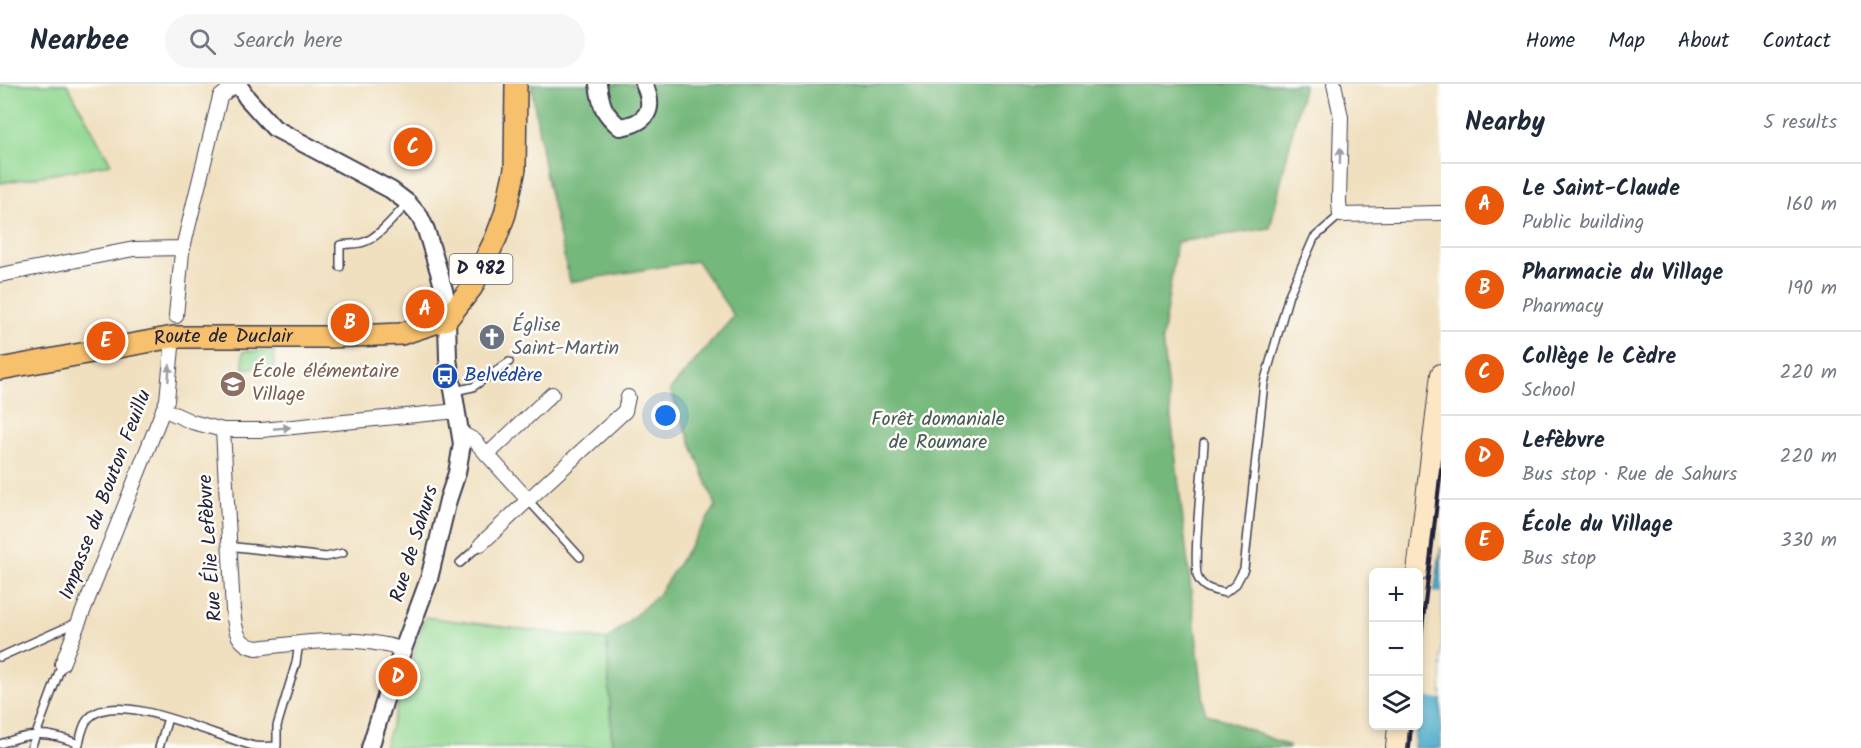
<!DOCTYPE html>
<meta charset="utf-8">
<style>
body{margin:0;font-family:Kalam,sans-serif;background:#f6f6f7;color:#1f2937}
.controls{position:absolute;right:18px;bottom:18px;display:grid;overflow:hidden;border-radius:9px;box-shadow:0 3px 9px #0003}
.controls button{width:54px;height:54px;display:grid;place-items:center;padding:0;border:0;border-bottom:2px solid #e0e1e3;background:#fff;color:#1f2937;font:30px sans-serif}
.you{position:absolute;left:666px;top:332px;width:21px;height:21px;margin:-15px;border:4px solid #fff;border-radius:50%;background:#1a73e8;box-shadow:0 0 0 9px #1a73e833}
.badge{display:grid;place-items:center;width:39px;height:39px;border-radius:50%;background:#ea580c;color:#fff;font-size:20px;font-weight:700}
.pin{position:absolute;translate:-50% -50%;border:3px solid #fff;box-shadow:0 2px 6px #0006}
.list{margin:0;padding:0;list-style:none}
h2{display:flex;justify-content:space-between;align-items:center;height:78px;margin:0;padding:0 24px;font-size:26px}
h2 small{font-size:20px;font-weight:400;color:#747a83}
.list li{display:grid;grid-template-columns:39px 1fr auto;gap:18px;align-items:center;box-sizing:border-box;height:84px;padding:0 24px;border-top:2px solid #e0e1e3}
.list b{display:block;font-size:22px;white-space:nowrap}
.list p{margin:0;font-size:20px;white-space:nowrap;color:#747a83}
.list em{font-size:20px;font-style:normal;color:#747a83}
.icon{flex:none;width:33px;height:33px;fill:none;stroke:currentColor;stroke-width:2;stroke-linecap:round;stroke-linejoin:round}
.map{position:relative;flex:none;width:1441px;height:664px;overflow:hidden}
header{display:flex;align-items:center;gap:36px;box-sizing:border-box;height:84px;padding:0 30px;background:#fff;border-bottom:2px solid #e0e1e3}
header strong{font-size:28px}
nav{display:flex;gap:33px;margin-inline-start:auto;font-size:21px}
.search{width:420px;height:54px;background:#f6f6f7;display:flex;align-items:center;gap:15px;box-sizing:border-box;padding:0 21px;border-radius:33px;color:#747a83;font-size:22px}
main{display:flex}
aside{flex:1;background:#fff}
.map>svg:first-child{display:block}
.green{fill:#92d892;stroke:#5a7d66;stroke-width:1.5}
.forest{fill:#75b87c;stroke:#4c6d5c;stroke-width:1.5}
.water{fill:#4aabc9;stroke:#366682;stroke-width:1.5}
.pier{fill:#f0e0c0}
.lines{fill:none;stroke-linecap:round;stroke-linejoin:round}
.service-casing{stroke:#413e4f;stroke-width:10}
.minor-casing{stroke:#413e4f;stroke-width:16}
.tertiary-casing{stroke:#413e4f;stroke-width:20}
.secondary-casing{stroke:#413e4f;stroke-width:22}
.primary-casing{stroke:#413e4f;stroke-width:24}
.service{stroke:#fff;stroke-width:7}
.minor{stroke:#fff;stroke-width:14}
.tertiary{stroke:#fff;stroke-width:16}
.secondary{stroke:#fce6c4;stroke-width:20}
.primary{stroke:#f7c06c;stroke-width:21}
.rail{stroke:#22223b;stroke-width:4}
.oneway{fill:#9c9ca7}
.labels{text-anchor:middle;dominant-baseline:central;stroke-width:5;stroke-linejoin:round;paint-order:stroke}
.shield{fill:#fdfcf7;stroke:#646373;stroke-width:1.5}
.shield-label{font-size:18px;font-weight:bold;fill:#22223b}
.worship-label{font-size:20px;fill:#5b616d;stroke:#fdfcf7;text-anchor:start}
.street-label{font-size:20px;fill:#22223b;stroke:#fdfcf7}
.education-label{font-size:20px;fill:#785e54;stroke:#fdfcf7;text-anchor:start}
.transit-label{font-size:20px;fill:#164399;stroke:#fdfcf7;text-anchor:start}
.park-label{font-size:20px;fill:#445955;stroke:#fdfcf7}
</style>
<header>
<strong>Nearbee</strong>
<div class="search"><svg class="icon" aria-label="search" viewBox="0 0 24 24"><circle cx="10" cy="10" r="6"/><path d="M15 15l6 6"/></svg>Search here</div>
<nav><a>Home</a><a>Map</a><a>About</a><a>Contact</a></nav>
</header>
<main>
<div class="map">
<svg width="1441" height="664" viewBox="0 0 1441 664">
<rect width="100%" height="100%" fill="#fdfcf7"/>
<filter id="ink" filterUnits="userSpaceOnUse"><feTurbulence type="fractalNoise" baseFrequency=".0167" numOctaves="2"/><feDisplacementMap in="SourceGraphic" scale="12" xChannelSelector="R" yChannelSelector="G"/><feConvolveMatrix kernelMatrix="1 2 1 2 8 2 1 2 1" color-interpolation-filters="sRGB"/></filter>
<filter id="wash" filterUnits="userSpaceOnUse"><feTurbulence type="fractalNoise" baseFrequency=".008" numOctaves="4" result="noise"/><feDisplacementMap in="SourceGraphic" scale="24" xChannelSelector="R" yChannelSelector="G"/><feGaussianBlur stdDeviation="1.35" result="paint"/><feColorMatrix in="noise" values="0 0 0 0 0 0 0 0 0 0 0 0 0 0 0 0 0 1.4 0 .05"/><feComposite in="paint" operator="in"/></filter>
<g filter="url(#wash)">
<rect width="100%" height="100%" fill="#f0e0c0"/>
<!-- green -->
<path class="green" d="M0 0H67L111 80 0 99Z
M243 267H274V284H243Z
M425 533 607 556 612 664H384Z"/>
<!-- forest -->
<path class="forest" d="M531 0H1304L1270 144 1177 158 1162 255 1205 628 1289 662V664H612L607 556 658 511 716 422 670 306 734 232 697 177 570 198 546 93Z"/>
<!-- water -->
<path class="water" d="M1441 463V664H1414L1416 642H1418L1419 612Z"/>
<!-- pier -->
<path class="pier" d="M1433 508 1441 509V615L1419 612Z"/>
</g>
<g filter="url(#ink)">
<g class="lines">
<defs>
<path id="service" d="M340 183V161C348 159 357 161 364 158 378 154 397 130 408 119
M454 307 473 303 509 278
M1204 359C1203 380 1192 482 1198 494 1204 506 1214 506 1225 509L1236 500 1244 485 1264 299 1289 211 1314 154 1340 131
M528 416 580 473
M228 462 326 473 343 469
M460 479 481 460
M0 573 78 538
M0 660C33 648 46 647 79 660L78 662
M79 660C81 651 83 640 89 634 118 604 217 654 254 662 261 663 270 662 277 662V642L296 579 299 559
M31 664 62 580
M159 664 168 634"/>
<path id="minor" d="M1334 0 1341 33 1339 117 1340 131 1441 129
M0 191 134 165 183 164
M176 232 182 168 220 13 236 0
M163 325 192 338 223 346H262L457 327
M223 346 233 526C235 544 236 561 257 564 308 558 353 550 402 565
M461 349 474 356 528 416 625 327 628 313
M487 371 552 310
M481 460 528 416
M62 580 167 316 173 253"/>
<path id="tertiary" d="M238 0 247 14 274 44 391 106 408 119 420 133 426 146 439 188 445 210 447 235 448 275 462 360 457 389 448 416 429 495 388 606 370 664
M598 0C601 21 603 29 620 43 647 39 656 26 644 0"/>
<path id="secondary" d="M1417 488 1441 290
M1396 664 1398 642"/>
<g id="primary">
<path id="s1" d="M0 285 173 253H329L401 250 447 235 472 203 496 154 505 130 515 85 516 0"/>
</g>
</defs>
<!-- service casing -->
<use href="#service" class="service-casing"/>
<!-- minor casing -->
<use href="#minor" class="minor-casing"/>
<!-- tertiary casing -->
<use href="#tertiary" class="tertiary-casing"/>
<!-- secondary casing -->
<use href="#secondary" class="secondary-casing"/>
<!-- primary casing -->
<use href="#primary" class="primary-casing"/>
<!-- service -->
<use href="#service" class="service"/>
<!-- minor -->
<use href="#minor" class="minor"/>
<!-- tertiary -->
<use href="#tertiary" class="tertiary"/>
<!-- secondary -->
<use href="#secondary" class="secondary"/>
<!-- primary -->
<use href="#primary" class="primary"/>
<!-- rail -->
<path class="rail" d="M1418 578 1441 385
M1409 664 1411 642"/>
</g>
<!-- one-way arrows -->
<defs><path id="oneway-solid" d="M-6-.8H1V-3.2L6.5 0L1 3.2V.8H-6Z" transform="scale(1.5)"/></defs>
<g class="oneway">
<use href="#oneway-solid" transform="translate(1340 72) rotate(-89)"/>
<use href="#oneway-solid" transform="translate(169 289) rotate(-85)"/>
<use href="#oneway-solid" transform="translate(282 344) rotate(-5)"/>
</g>
</g>
<!-- icons -->
<defs>
<symbol id="church-disc" viewBox="-11 -11 22 22"><circle r="9.5" fill="#6b7280" stroke="#fdfcf7"/><path d="M-1.2-6h2.4v3.5h3.3v2.4h-3.3V6h-2.4V-.1h-3.3v-2.4h3.3Z" fill="#fff"/></symbol>
<symbol id="bus-disc" viewBox="-11 -11 22 22"><circle r="9.5" fill="#1a4fb4" stroke="#fdfcf7"/><path d="M-5-6H5V4H4V6H2V4H-2V6H-4V4H-5ZM-3.5-4V0h7V-4ZM-3.5 1.2v1.5H-2V1.2ZM2 1.2v1.5H3.5V1.2Z" fill="#fff"/></symbol>
<symbol id="school-disc" viewBox="-11 -11 22 22"><circle r="9.5" fill="#8d6e63" stroke="#fdfcf7"/><path d="M0-5L7-2L0 1L-7-2ZM-4 1L0 2.5L4 1V4Q0 6-4 4Z" fill="#fff"/></symbol>
</defs>
<g fill-rule="evenodd">
<use href="#church-disc" x="477" y="238" width="30" height="30"/>
<use href="#bus-disc" x="430" y="277" width="30" height="30"/>
<use href="#school-disc" x="218" y="285" width="30" height="30"/>
</g>
<g class="labels">
<!-- shield labels -->
<rect class="shield" x="449.5" y="170" width="63" height="30" rx="4.5"/>
<g class="shield-label">
<text x="481" y="185">D 982</text>
</g>
<!-- worship labels -->
<g class="worship-label">
<text x="512" y="242">Église<tspan x="512" dy="23">Saint-Martin</tspan></text>
</g>
<!-- street labels -->
<g class="street-label">
<text stroke="none"><textPath href="#s1" startOffset="226">Route de Duclair</textPath></text>
<text transform="translate(106 411) rotate(-69)">Impasse du Bouton Feuillu</text>
<text transform="translate(415 460) rotate(-73)">Rue de Sahurs</text>
<text transform="translate(211 464) rotate(-94)">Rue Élie Lefèbvre</text>
</g>
<!-- education labels -->
<g class="education-label">
<text x="252" y="288">École élémentaire<tspan x="252" dy="23">Village</tspan></text>
</g>
<!-- transit labels -->
<g class="transit-label">
<text x="464" y="292">Belvédère</text>
</g>
<!-- park labels -->
<g class="park-label">
<text x="938" y="336">Forêt domaniale<tspan x="938" dy="23">de Roumare</tspan></text>
</g>
</g>
</svg>
<div class="controls">
<button>+</button>
<button>−</button>
<button><svg class="icon" aria-label="layers" viewBox="0 0 24 24"><path d="M12 4l9 5-9 5-9-5zM3 14l9 5 9-5"/></svg></button>
</div>
<div class="you"></div>
<div class="pin badge" style="left:425px;top:225px">A</div>
<div class="pin badge" style="left:350px;top:239px">B</div>
<div class="pin badge" style="left:413px;top:63px">C</div>
<div class="pin badge" style="left:398px;top:593px">D</div>
<div class="pin badge" style="left:106px;top:257px">E</div>
</div>
<aside>
<h2>Nearby<small>5 results</small></h2>
<ul class="list">
<li><span class="badge">A</span><div><b>Le Saint-Claude</b><p>Public building</p></div><em>160 m</em></li>
<li><span class="badge">B</span><div><b>Pharmacie du Village</b><p>Pharmacy</p></div><em>190 m</em></li>
<li><span class="badge">C</span><div><b>Collège le Cèdre</b><p>School</p></div><em>220 m</em></li>
<li><span class="badge">D</span><div><b>Lefèbvre</b><p>Bus stop · Rue de Sahurs</p></div><em>220 m</em></li>
<li><span class="badge">E</span><div><b>École du Village</b><p>Bus stop</p></div><em>330 m</em></li>
</ul>
</aside>
</main>
